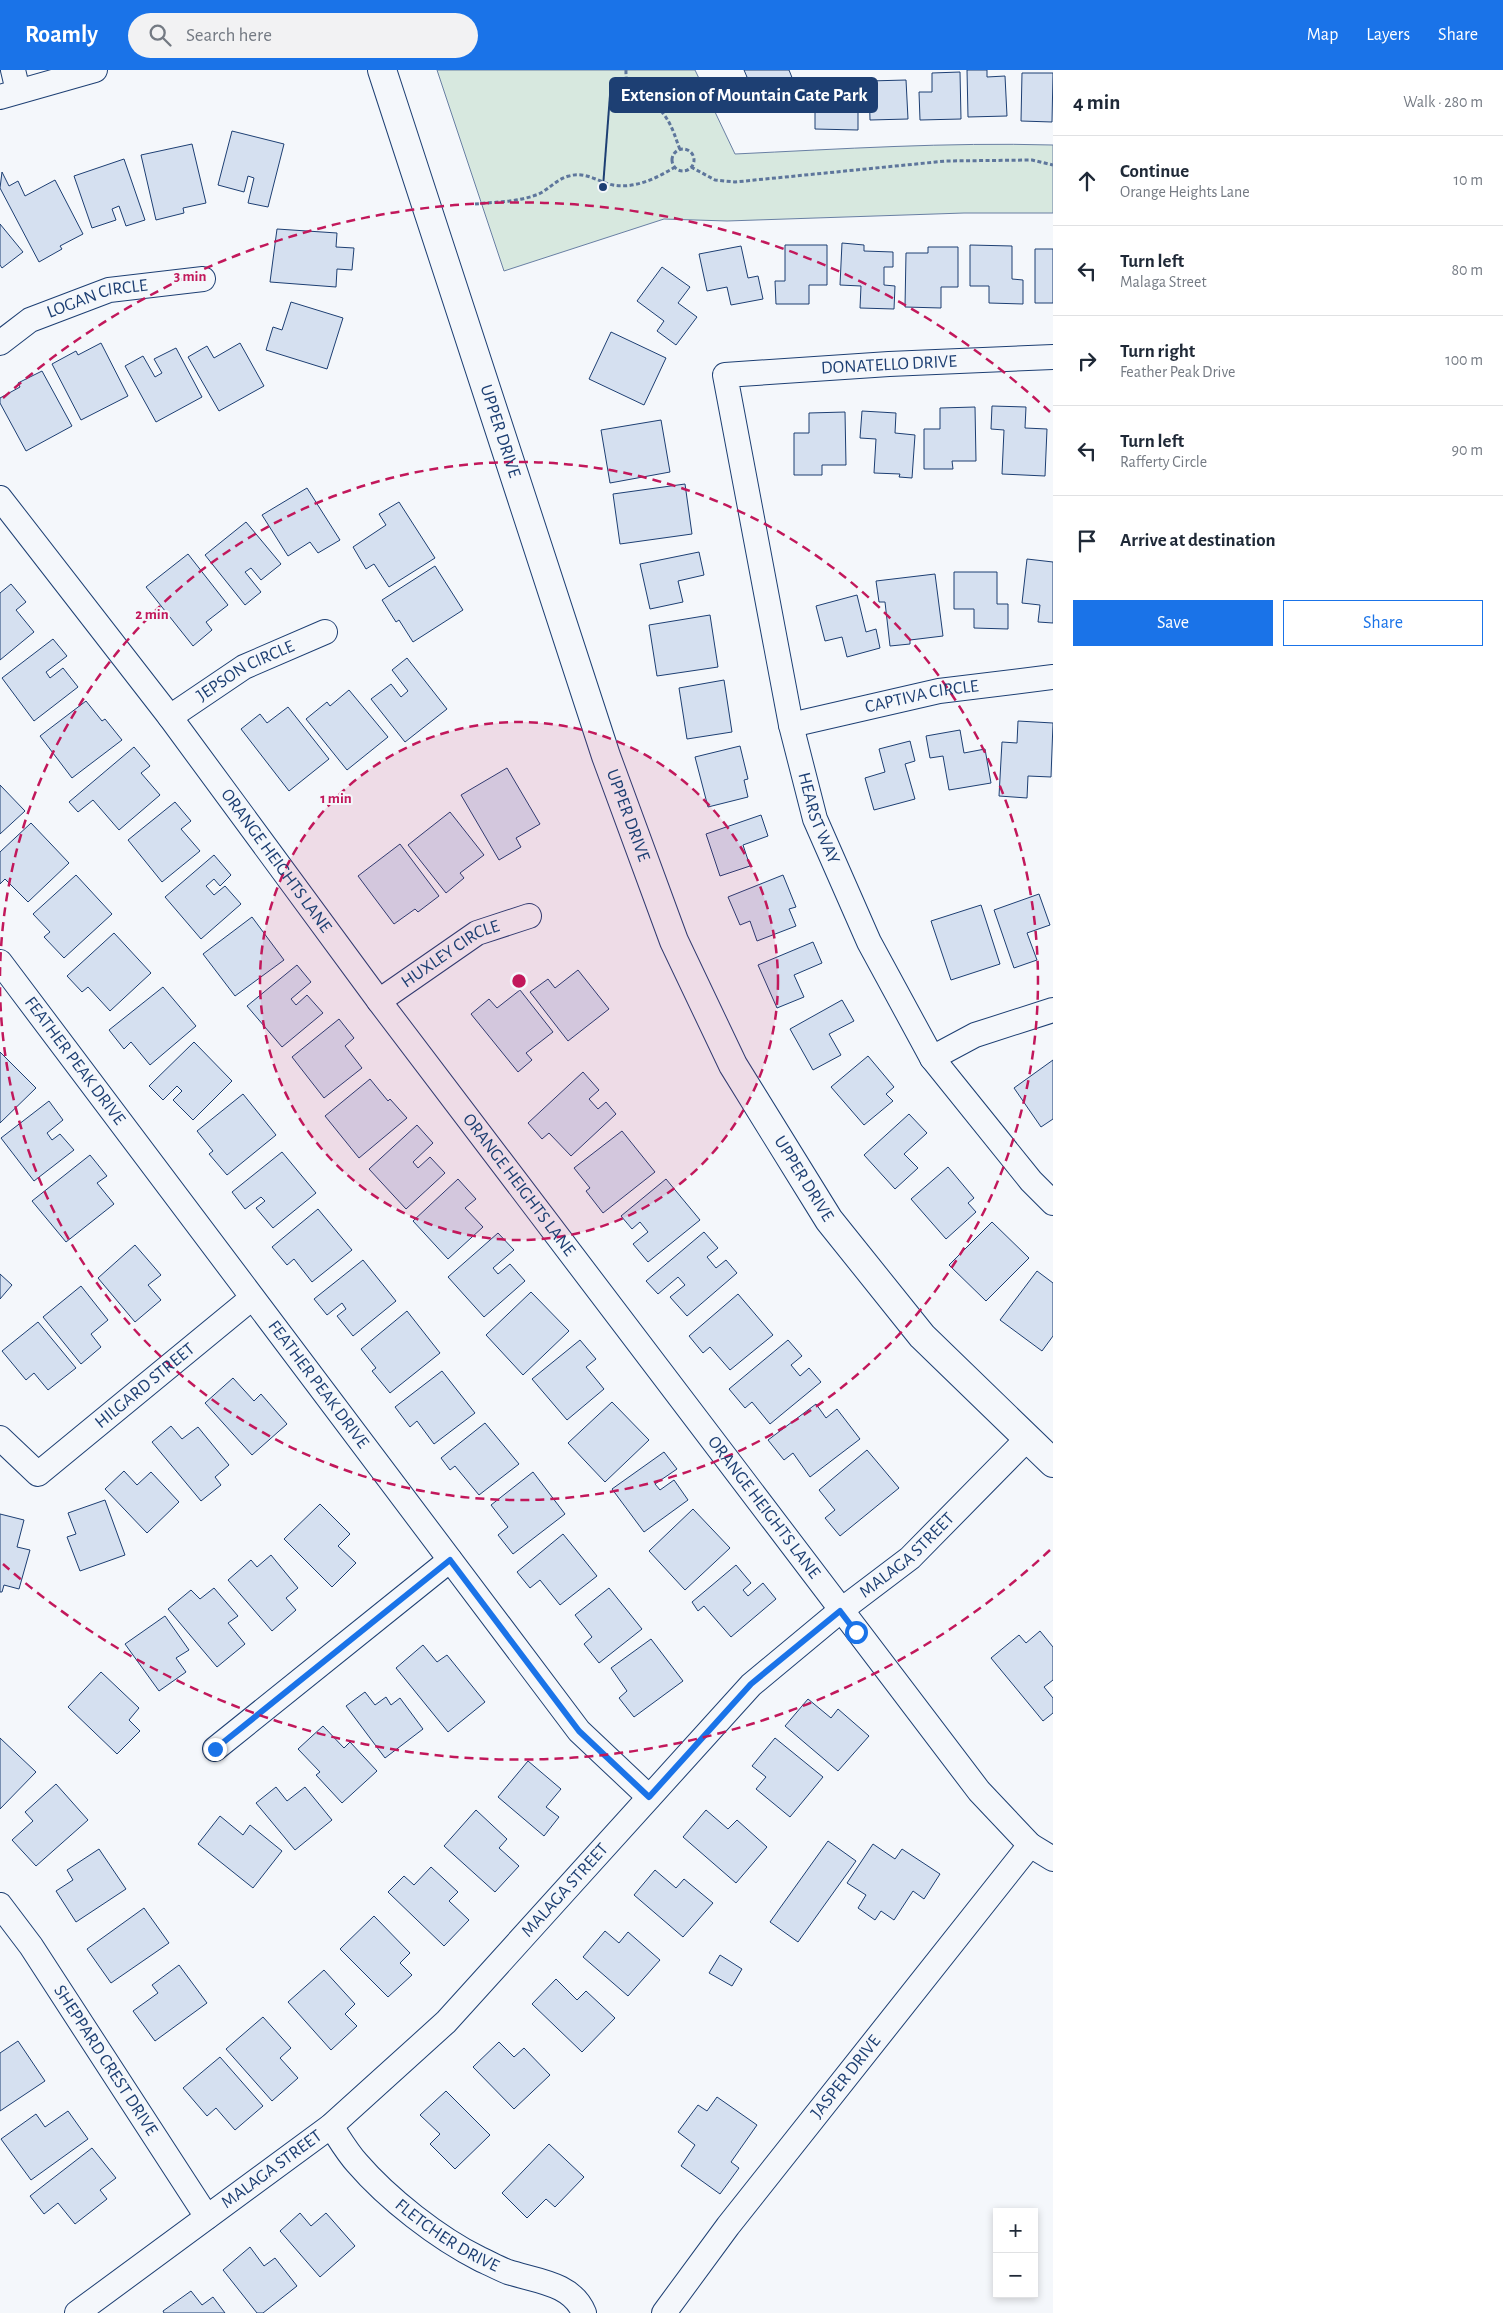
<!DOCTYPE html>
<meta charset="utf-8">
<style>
body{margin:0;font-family:"Alegreya Sans",sans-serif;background:#f2f2f3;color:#1f2937}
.controls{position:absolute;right:15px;bottom:15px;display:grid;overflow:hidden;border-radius:0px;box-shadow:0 2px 8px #0003}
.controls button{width:45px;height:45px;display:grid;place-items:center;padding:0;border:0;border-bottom:1px solid #e0e1e3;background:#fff;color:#1f2937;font:25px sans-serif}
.stop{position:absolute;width:15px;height:15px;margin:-11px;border:4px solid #1a73e8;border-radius:50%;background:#fff}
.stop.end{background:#1a73e8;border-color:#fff;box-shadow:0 1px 5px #0008}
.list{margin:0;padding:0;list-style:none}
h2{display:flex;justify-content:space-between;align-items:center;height:65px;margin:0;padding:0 20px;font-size:21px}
h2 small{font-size:16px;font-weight:400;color:#747a83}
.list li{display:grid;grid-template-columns:32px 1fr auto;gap:15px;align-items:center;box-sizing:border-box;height:90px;padding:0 20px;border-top:1px solid #e0e1e3}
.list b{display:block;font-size:19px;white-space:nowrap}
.list p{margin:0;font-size:16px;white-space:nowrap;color:#747a83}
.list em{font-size:16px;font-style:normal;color:#747a83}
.actions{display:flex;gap:10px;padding:15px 20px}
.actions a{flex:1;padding:11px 0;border:1px solid #1a73e8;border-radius:0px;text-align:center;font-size:18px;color:#1a73e8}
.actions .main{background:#1a73e8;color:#fff}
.icon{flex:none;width:28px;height:28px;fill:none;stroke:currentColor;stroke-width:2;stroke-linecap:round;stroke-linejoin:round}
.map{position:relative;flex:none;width:1053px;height:2243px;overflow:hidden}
header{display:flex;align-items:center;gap:30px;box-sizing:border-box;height:70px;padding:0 25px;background:#1a73e8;color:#fff}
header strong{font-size:24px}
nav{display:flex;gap:28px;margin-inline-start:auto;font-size:18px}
.search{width:350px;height:45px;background:#f2f2f3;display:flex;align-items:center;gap:12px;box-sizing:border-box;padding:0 18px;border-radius:28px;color:#747a83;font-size:19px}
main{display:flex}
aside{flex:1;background:#fff}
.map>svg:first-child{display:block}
.green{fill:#d7e8df;stroke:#687fa3}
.building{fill:#d5e0f0;stroke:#1d3f73}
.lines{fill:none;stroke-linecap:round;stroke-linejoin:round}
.minor-casing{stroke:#1d3f73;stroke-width:26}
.major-casing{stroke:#1d3f73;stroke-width:30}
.path{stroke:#5e769c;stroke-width:3;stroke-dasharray:4 2.5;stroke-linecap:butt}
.minor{stroke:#f4f7fb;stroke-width:24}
.major{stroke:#f4f7fb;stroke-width:28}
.route{stroke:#1a73e8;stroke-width:6}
.ring{fill:none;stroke:#c2185b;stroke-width:2.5;stroke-dasharray:9 6}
.labels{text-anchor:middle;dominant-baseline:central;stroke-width:4;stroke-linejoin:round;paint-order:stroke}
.street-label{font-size:18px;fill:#1d3f73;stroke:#f4f7fb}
.centre{fill:#c2185b;stroke:#f4f7fb;stroke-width:2.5}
.ring-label{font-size:15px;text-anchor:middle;font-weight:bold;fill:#c2185b;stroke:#f4f7fb;stroke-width:4;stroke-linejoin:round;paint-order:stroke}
.leader{fill:none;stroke:#1d3f73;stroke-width:2}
.callout-dot{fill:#1d3f73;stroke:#f4f7fb;stroke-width:2}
.callout{fill:#1d3f73;stroke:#1d3f73;stroke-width:2}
.callout-label{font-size:19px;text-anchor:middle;font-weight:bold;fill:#fff}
</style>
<header>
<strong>Roamly</strong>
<div class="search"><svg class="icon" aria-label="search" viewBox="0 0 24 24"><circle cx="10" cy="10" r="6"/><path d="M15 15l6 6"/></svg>Search here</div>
<nav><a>Map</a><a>Layers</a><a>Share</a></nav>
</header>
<main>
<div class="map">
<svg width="1053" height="2243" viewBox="0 0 1053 2243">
<rect width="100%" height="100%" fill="#f4f7fb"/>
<!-- green -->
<path class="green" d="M437 0H695L735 84C841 79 947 72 1053 75V143H964L727 151 664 149 504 201Z"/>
<!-- building -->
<path class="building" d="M744 0H789L793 10 746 31 737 11 747 7Z
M967 0H987V7L1005 6 1007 46 968 47Z
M960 2 961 49 920 50 919 22H932V3Z
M1022 3H1053L1052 52 1021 51Z
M906 10 908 49 870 50 869 11Z
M832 12H858V60L815 59V33H832Z
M232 61 284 74 268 137 248 133 254 108 248 106 244 122 218 115Z
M192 74 206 133 183 138 184 143 156 150 141 85Z
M124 89 145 150 126 156 119 136 112 139 116 150 92 158 74 106Z
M2 102 9 116 18 111 25 126 55 110 83 164 60 176 62 179 39 192 0 118Z
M0 154 23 182 2 198 0 195Z
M277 159 337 163 336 177 354 178 352 200 337 199 336 217 270 212Z
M842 173 864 175V181L893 182V197H884V215L895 216 894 239 860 238 861 216 840 215Z
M785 175H827V215H809V234H776L775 211H785Z
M970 175 1012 176V209L1023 210V234L989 233V216H970Z
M741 176 748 208 758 206 763 229 731 235 727 217 707 221 699 184Z
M928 177H958V217H941V238L905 237 906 183H928Z
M1035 179H1053V233H1035Z
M662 197 690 217 678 233 697 247 676 275 657 261 664 251 637 231Z
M291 232 343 248 327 299 266 280 273 257 282 260Z
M611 262 666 288 644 335 589 309Z
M101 273 128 326 81 350 52 294 76 281 78 285Z
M240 273 264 316 219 341 188 287 207 276 214 288Z
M176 278 202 327 156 352 125 296 143 286 155 307 162 303 154 289Z
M42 301 72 356 26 381 0 333V328L20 317 18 313Z
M992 336 1026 337 1025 358 1047 359 1045 406 1002 404 1004 360 991 359Z
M975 337 976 391H952L953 399H924V359H940V338Z
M862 341 896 343 895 363 915 365 912 408 899 407 900 404 874 403 876 369 860 368Z
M845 342 846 395H822V405H794V363H809V343Z
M661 350 670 402 610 413 601 360Z
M685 414 692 464 620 474 613 424Z
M307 418 340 470 318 483 310 472 288 486 262 445Z
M399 432 435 488 389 517 374 494 366 499 353 477 386 455 379 444Z
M246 452 281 494 261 510 251 498 245 502 261 522 245 535 205 485Z
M699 482 704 505 678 511 683 532 650 539 640 494Z
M188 484 228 535 206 552 212 560 193 576 146 517Z
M1027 489 1053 492V553L1038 552 1040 535 1022 533Z
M435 496 463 540 413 572 399 550 396 552 382 530Z
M954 502H997V534H1008V559L974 558V539H954Z
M935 504 943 566 910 570V574L890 576 885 532H879L876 511Z
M11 514 26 532 16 540 34 562 0 590V523Z
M857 525 866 562 876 559 880 578 847 587 842 567 825 571 816 536Z
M710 545 718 597 657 606 649 555Z
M53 569 67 586 46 602 50 608 63 598 78 617 34 651 2 608Z
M407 588 447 639 405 672 371 629 391 614 401 627 408 621 392 600Z
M724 610 732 662 687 669 679 618Z
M349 620 388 667 347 700 306 649 327 632 330 636Z
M86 631 102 651 105 649 122 670 72 708 40 666Z
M288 637 329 689 289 721 241 659 260 644 267 653Z
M1018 651 1053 653 1051 707 1028 706 1027 728 999 726 1002 672 1017 673Z
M960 660 964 683 985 679 991 713 949 720 943 686 930 688 926 666Z
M910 671 915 691 905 694 915 729 874 740 865 708 885 702 879 679Z
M740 676 748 709 744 710 748 727 708 737 695 687Z
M134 677 150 696 141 703 160 725 119 760 93 730 78 742 69 732Z
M507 698 540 754 516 768 521 777 499 790 461 725Z
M0 715 25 741 0 764Z
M175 732 191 751 181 759 200 781 162 812 128 770Z
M450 742 484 785 460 803 464 808 446 823 408 775Z
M761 745 768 766 743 775 750 796 720 806 706 764Z
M31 753 69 793 28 832 5 809 0 814V782Z
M400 774 439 826 418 842 415 839 394 854 358 806Z
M214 785 231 805 220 816 214 809 206 816 214 825 225 816 241 834 201 869 165 827Z
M76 805 112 844 64 888 44 867 50 862 33 844Z
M783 805 796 837 789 839 796 856 757 871 750 851 740 855 728 827Z
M1039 824 1050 855 1027 863 1037 890 1014 898 994 840Z
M981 835 1000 894 951 910 931 851Z
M252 847 284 890 235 926 203 884Z
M114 863 151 903 110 941 88 917 82 922 67 906Z
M813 872 822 893 794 905 804 927 777 938 758 895Z
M297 895 311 912 291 929 296 935 307 925 323 943 282 977 247 936Z
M578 900 609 939 568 971 530 922 548 909 555 918Z
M163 917 196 956 150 995 131 972 124 979 109 960Z
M520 920 553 962 526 983 532 990 518 1002 471 944 489 929 497 938Z
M842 930 854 951 829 964 841 985 813 1000 790 959Z
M339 949 354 968 345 976 362 998 324 1028 292 987Z
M194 972 232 1011 193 1050 173 1030 182 1021 177 1016 163 1030 149 1016Z
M0 982 36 1018 0 1053Z
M868 986 894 1017 886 1024 893 1031 864 1055 831 1017Z
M1053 990V1049L1041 1057 1014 1018Z
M583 1002 599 1020 589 1029 598 1039 606 1032 616 1044 571 1086 549 1063 542 1069 528 1053Z
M370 1009 388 1031 390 1029 407 1048 359 1088 325 1046Z
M243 1024 276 1065 227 1105 209 1084 213 1081 197 1061Z
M49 1031 63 1050 47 1063 52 1070 60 1064 74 1080 34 1111 1 1068Z
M909 1044 927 1063 904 1084 918 1098 895 1119 864 1085Z
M417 1055 433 1073 413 1092 418 1098 430 1087 445 1103 406 1139 369 1099Z
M622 1061 655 1102 603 1143 586 1121 590 1118 574 1098Z
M282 1082 316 1123 273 1158 256 1138 265 1131 261 1127 245 1139 232 1122Z
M90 1085 107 1106 97 1113 114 1134 66 1172 32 1131Z
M948 1097 974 1128 968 1133 976 1142 946 1169 911 1129Z
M458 1109 476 1129 465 1138 483 1157 448 1189 413 1151Z
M666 1109 700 1150 648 1192 633 1174 648 1162 640 1152 632 1159 621 1146Z
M318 1139 352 1180 312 1212 294 1189 287 1195 272 1177Z
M992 1152 1029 1188 986 1231 949 1195Z
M704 1162 718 1178 707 1187 716 1198 726 1190 737 1203 687 1246 670 1227 685 1215 678 1207 658 1224 646 1211Z
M498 1163 514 1180 493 1198 498 1204 510 1194 525 1211 484 1247 448 1207Z
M135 1175 161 1205 148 1215 161 1230 135 1252 98 1208Z
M363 1190 396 1231 353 1266 337 1246 346 1239 342 1233 327 1245 314 1229Z
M1037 1201 1053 1213V1266L1042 1281 1000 1250Z
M0 1204 12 1215 0 1229Z
M81 1216 108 1250 91 1264 101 1277 81 1294 43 1247Z
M531 1222 569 1261 523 1305 486 1265Z
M738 1224 773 1265 730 1300 710 1277 703 1283 689 1266Z
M407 1241 440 1283 390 1323 372 1301 376 1298 361 1279Z
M38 1252 76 1298 48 1320 34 1303 26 1310 2 1281Z
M580 1270 596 1289 586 1297 604 1319 567 1350 532 1309Z
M788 1270 802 1286 791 1295 800 1306 809 1298 821 1312 770 1354 752 1332 745 1338 729 1319Z
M442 1301 475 1343 434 1374 417 1351 410 1357 395 1337Z
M233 1308 254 1331 261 1324 287 1354 252 1385 205 1333Z
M612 1332 649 1370 605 1412 568 1373Z
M816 1334 826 1348 837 1339 860 1369 810 1407 793 1383 784 1390 768 1370Z
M485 1353 519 1394 479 1425 455 1396 450 1400 441 1388Z
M171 1356 182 1369 198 1357 229 1395 215 1407 221 1415 201 1431 152 1372Z
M867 1380 899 1418 840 1466 825 1448 835 1440 819 1420Z
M664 1382 677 1399 655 1414 660 1420 674 1410 688 1430 644 1462 612 1419Z
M124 1401 137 1415 151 1402 179 1432 147 1463 105 1419Z
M533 1402 565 1444 513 1484 498 1465 508 1457 491 1435Z
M105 1430 125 1485 80 1501 67 1467 76 1464 68 1443Z
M320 1434 350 1464 338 1476 356 1493 332 1517 284 1469Z
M693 1439 730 1478 685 1520 649 1481Z
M0 1444 24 1450 17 1477 30 1480 19 1519 4 1515 2 1522H0Z
M563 1464 597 1506 560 1535 540 1510 530 1518 517 1502Z
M271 1485 298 1518 286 1528 296 1540 272 1561 228 1510 251 1490 257 1497Z
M736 1495 751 1513 743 1520 748 1526 763 1513 776 1529 731 1567 704 1536 698 1541 692 1532Z
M214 1518 238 1546 228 1553 245 1574 217 1597 168 1539 191 1520 200 1529Z
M609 1518 642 1559 599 1593 584 1574 592 1567 575 1545Z
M165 1546 189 1580 176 1588 186 1602 159 1621 125 1574Z
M1040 1561 1053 1577V1610L1044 1617 1053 1628V1643L1043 1651 991 1588 1019 1565 1026 1573Z
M651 1569 683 1611 634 1647 619 1628 627 1621 611 1598Z
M423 1575 437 1592 447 1585 485 1632 448 1662 396 1598Z
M101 1602 139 1638 129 1650 140 1661 117 1684 68 1637Z
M365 1622 375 1635 386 1627 391 1635 400 1628 423 1659 385 1688 346 1636Z
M808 1629 831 1648 838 1639 869 1666 838 1701 785 1656Z
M323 1656 344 1678 350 1672 377 1701 342 1733 316 1705 320 1702 298 1679Z
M0 1668 36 1702 0 1739Z
M775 1668 823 1707 790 1747 756 1719 766 1707 752 1696Z
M528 1691 561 1719 546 1737 559 1747 544 1766 498 1727Z
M56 1714 88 1750 36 1796 12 1770 33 1751 25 1742Z
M276 1717 287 1731 305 1717 332 1750 295 1780 256 1733Z
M476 1740 507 1769 499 1778 519 1796 495 1822 444 1776Z
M706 1740 728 1759 737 1750 767 1777 736 1813 683 1767Z
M220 1746 243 1765 250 1755 282 1781 253 1818 198 1774Z
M828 1771 856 1791 798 1872 770 1852Z
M873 1774 895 1789 902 1779 940 1804 924 1829 913 1821 894 1850 881 1841 875 1850 858 1838 866 1825 847 1813Z
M99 1779 126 1819 76 1852 56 1821 73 1810 67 1800Z
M431 1797 458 1822 449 1831 469 1850 444 1876 388 1822 404 1806 414 1815Z
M655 1800 676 1818 684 1809 713 1833 683 1867 634 1825Z
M144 1838 169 1873 111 1913 87 1879Z
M374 1846 410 1883 400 1893 412 1905 388 1927 340 1879Z
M605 1861 619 1873 628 1862 660 1890 628 1926 583 1887Z
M720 1885 742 1899 732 1916 709 1903Z
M179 1895 207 1933 155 1971 133 1941 158 1923 152 1915Z
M324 1900 355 1934 345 1944 357 1956 331 1980 288 1932Z
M556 1909 577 1930 586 1921 615 1948 582 1982 532 1934Z
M263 1947 291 1978 280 1988 298 2008 272 2031 226 1979Z
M18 1971 45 2011 0 2041V1983Z
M499 1972 514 1987 524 1978 550 2005 514 2039 473 1997Z
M220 1987 263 2036 235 2060 216 2038 207 2046 183 2018Z
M446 2021 490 2065 455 2099 430 2074 440 2064 420 2045Z
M717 2027 757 2055 731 2092 739 2098 720 2124 681 2096 695 2075 678 2062 698 2035 707 2041Z
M68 2041 88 2069 31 2110 1 2069 36 2044 45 2057Z
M549 2074 584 2107 555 2137 546 2129 527 2148 502 2123Z
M92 2078 116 2108 100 2120 107 2129 75 2154 58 2133 44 2144 30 2126Z
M300 2143 311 2156 326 2143 355 2176 320 2207 280 2161Z
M250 2177 264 2196 275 2188 297 2216 263 2243H257L223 2200Z
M191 2221 202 2235 213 2227 225 2243H164L163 2241Z"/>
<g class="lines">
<defs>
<g id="minor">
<path d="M13 0 18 21"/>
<path d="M0 27 95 0"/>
<path id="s1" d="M0 273 30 250 109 220 203 209"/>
<path id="s2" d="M1053 287 889 294 725 305 791 655 815 749 869 872 932 988 1031 1111 1053 1133"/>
<path id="s3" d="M0 428 170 647 379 931 979 1721 1030 1775 1053 1789"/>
<path id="s4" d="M170 647 244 597 325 562"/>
<path id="s5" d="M791 655 939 621 1053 607"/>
<path id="s6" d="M0 892 579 1661 649 1727"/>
<path id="s7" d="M379 931 477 863 529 846"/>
<path d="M932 988 975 965 1053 940"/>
<path id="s8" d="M0 1368 38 1404 252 1228"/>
<path d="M215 1679 450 1490"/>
<path id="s9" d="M0 1835 31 1876 207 2147"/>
<path id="s10" d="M331 2056C339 2068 347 2082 357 2093 388 2129 438 2168 480 2189 489 2193 498 2198 508 2202 536 2211 572 2213 584 2243"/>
<path id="s11" d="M77 2243 331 2056 446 1952 751 1615 840 1541 910 1488 1027 1369"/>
<path id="s12" d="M664 2243 728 2156 1030 1775"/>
</g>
<g id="major">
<path id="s13" d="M382 0 606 686 674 871 733 995 829 1150 922 1266 1053 1393"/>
</g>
</defs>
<!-- minor casing -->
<use href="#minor" class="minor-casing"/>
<!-- major casing -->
<use href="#major" class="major-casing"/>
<!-- path -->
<path class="path" d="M626 0C625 33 645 24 661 41 671 52 675 66 680 80
M672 90a11 11 0 1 1 22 0a11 11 0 1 1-22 0Z
M691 97 715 110 735 112 946 91 1032 90 1053 95
M475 134C495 132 517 132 536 125 548 121 556 109 569 106 586 101 598 112 613 115 635 119 657 108 675 97"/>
<!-- minor -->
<use href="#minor" class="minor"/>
<!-- major -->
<use href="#major" class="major"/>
</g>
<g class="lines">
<!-- route -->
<path class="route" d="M215 1679 450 1490 579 1661 649 1727 751 1614 840 1541 856 1562"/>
</g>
<!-- distance rings -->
<circle cx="519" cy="911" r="259" fill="#c2185b" fill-opacity=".12"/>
<g class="ring">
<circle cx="519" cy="911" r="259"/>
<path d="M0 906A519 519 0 1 1 0 916"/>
<path d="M1050 1480A778 778 0 0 1 3 1494M3 328A778 778 0 0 1 1050 342"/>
</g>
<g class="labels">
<!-- street labels -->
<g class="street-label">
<text stroke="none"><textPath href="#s1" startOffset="109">LOGAN CIRCLE</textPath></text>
<text transform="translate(889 295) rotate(-3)">DONATELLO DRIVE</text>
<text stroke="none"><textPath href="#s13" startOffset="380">UPPER DRIVE</textPath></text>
<text stroke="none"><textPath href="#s4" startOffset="89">JEPSON CIRCLE</textPath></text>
<text stroke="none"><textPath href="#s5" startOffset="134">CAPTIVA CIRCLE</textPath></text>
<text stroke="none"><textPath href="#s13" startOffset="785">UPPER DRIVE</textPath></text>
<text stroke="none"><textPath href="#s2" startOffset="782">HEARST WAY</textPath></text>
<text stroke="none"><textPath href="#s3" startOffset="456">ORANGE HEIGHTS LANE</textPath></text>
<text stroke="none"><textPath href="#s7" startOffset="86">HUXLEY CIRCLE</textPath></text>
<text stroke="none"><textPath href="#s6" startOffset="124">FEATHER PEAK DRIVE</textPath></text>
<text stroke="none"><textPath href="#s13" startOffset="1190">UPPER DRIVE</textPath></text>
<text stroke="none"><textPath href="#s3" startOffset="861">ORANGE HEIGHTS LANE</textPath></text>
<text stroke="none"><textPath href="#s6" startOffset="529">FEATHER PEAK DRIVE</textPath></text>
<text stroke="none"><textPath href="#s8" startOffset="191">HILGARD STREET</textPath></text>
<text stroke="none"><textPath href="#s3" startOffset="1266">ORANGE HEIGHTS LANE</textPath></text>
<text stroke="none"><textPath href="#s11" startOffset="1128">MALAGA STREET</textPath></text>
<text stroke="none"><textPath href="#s11" startOffset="648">MALAGA STREET</textPath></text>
<text stroke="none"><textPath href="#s9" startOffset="188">SHEPPARD CREST DRIVE</textPath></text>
<text stroke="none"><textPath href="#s12" startOffset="298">JASPER DRIVE</textPath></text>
<text stroke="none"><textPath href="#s11" startOffset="242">MALAGA STREET</textPath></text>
<text stroke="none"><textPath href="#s10" startOffset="162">FLETCHER DRIVE</textPath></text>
</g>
</g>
<circle cx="519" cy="911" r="8" class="centre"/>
<g class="ring-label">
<text x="190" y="211">3 min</text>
<text x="152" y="549">2 min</text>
<text x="336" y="733">1 min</text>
</g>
<!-- callouts -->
<path class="leader" d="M603 117L610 25"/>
<circle class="callout-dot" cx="603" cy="117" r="5"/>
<rect class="callout" x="610" y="8" width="267" height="34" rx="5"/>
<g class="callout-label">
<text x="744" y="31">Extension of Mountain Gate Park</text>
</g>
</svg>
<div class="controls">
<button>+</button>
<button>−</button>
</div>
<div class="stop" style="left:856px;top:1562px"></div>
<div class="stop end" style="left:215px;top:1679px"></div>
</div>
<aside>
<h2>4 min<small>Walk · 280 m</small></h2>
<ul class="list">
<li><svg class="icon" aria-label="ahead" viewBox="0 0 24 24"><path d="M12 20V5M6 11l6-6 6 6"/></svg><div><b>Continue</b><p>Orange Heights Lane</p></div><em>10 m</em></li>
<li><svg class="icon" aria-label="left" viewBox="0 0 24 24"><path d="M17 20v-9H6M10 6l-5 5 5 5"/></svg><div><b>Turn left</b><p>Malaga Street</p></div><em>80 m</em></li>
<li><svg class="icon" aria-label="right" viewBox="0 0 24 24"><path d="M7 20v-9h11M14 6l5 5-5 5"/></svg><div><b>Turn right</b><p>Feather Peak Drive</p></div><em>100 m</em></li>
<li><svg class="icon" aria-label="left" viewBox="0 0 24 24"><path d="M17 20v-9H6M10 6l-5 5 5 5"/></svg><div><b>Turn left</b><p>Rafferty Circle</p></div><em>90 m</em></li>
<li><svg class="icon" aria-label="arrive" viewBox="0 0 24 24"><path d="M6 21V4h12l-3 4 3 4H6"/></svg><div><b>Arrive at destination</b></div></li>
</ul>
<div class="actions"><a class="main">Save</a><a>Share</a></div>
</aside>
</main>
